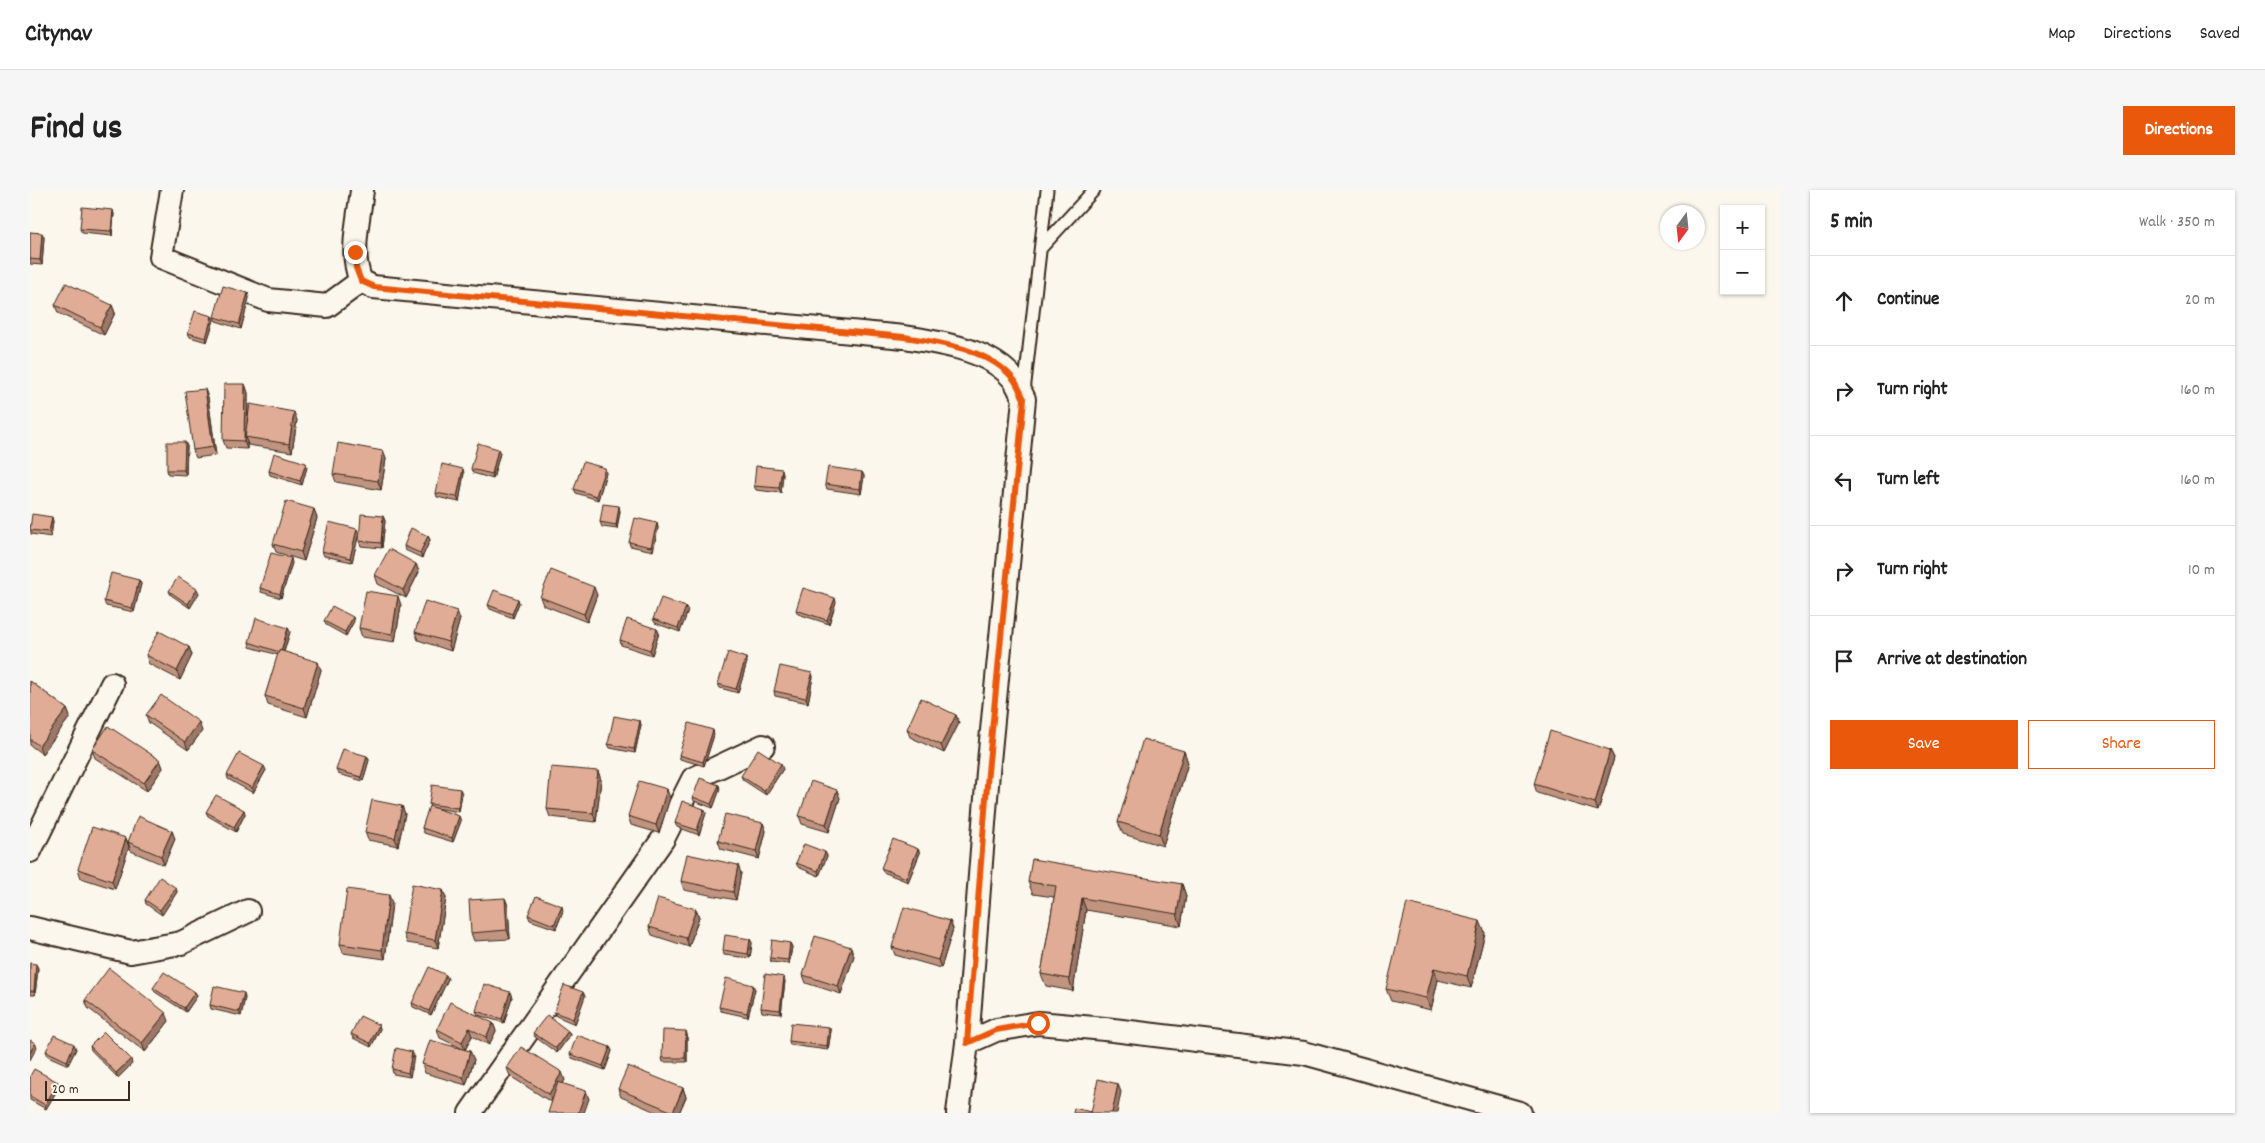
<!DOCTYPE html>
<meta charset="utf-8">
<style>
body{margin:0;font-family:Dekko,sans-serif;background:#f6f6f6;color:#222}
.controls{position:absolute;right:15px;top:15px;display:grid;overflow:hidden;border-radius:0px;box-shadow:0 1px 4px #0004}
.controls button{width:45px;height:45px;display:grid;place-items:center;padding:0;border:0;border-bottom:1px solid #e0e0e0;background:#fff;color:#222;font:25px sans-serif}
.compass{position:absolute;left:1630px;top:15px;width:45px;height:45px;border-radius:50%;background:#fff;box-shadow:0 1px 4px #0004;rotate:195deg}
.scale{position:absolute;left:15px;bottom:12px;width:85px;box-sizing:border-box;padding-left:5px;border:2px solid #3b2a1e;border-top:0;font-size:14px;line-height:18px;white-space:nowrap;color:#3b2a1e;-webkit-text-stroke:4px #fbf7ec;paint-order:stroke}
.stop{position:absolute;width:15px;height:15px;margin:-11px;border:4px solid #ea580c;border-radius:50%;background:#fff}
.stop.end{background:#ea580c;border-color:#fff;box-shadow:0 1px 5px #0008}
.list{margin:0;padding:0;list-style:none}
h2{display:flex;justify-content:space-between;align-items:center;height:65px;margin:0;padding:0 20px;font-size:21px}
h2 small{font-size:16px;font-weight:400;color:#767676}
.list li{display:grid;grid-template-columns:32px 1fr auto;gap:15px;align-items:center;box-sizing:border-box;height:90px;padding:0 20px;border-top:1px solid #e0e0e0}
.list b{display:block;font-size:19px;white-space:nowrap}
.list em{font-size:16px;font-style:normal;color:#767676}
.actions{display:flex;gap:10px;padding:15px 20px}
.actions a{flex:1;padding:11px 0;border:1px solid #ea580c;border-radius:0px;text-align:center;font-size:18px;color:#ea580c}
.actions .main{background:#ea580c;color:#fff}
.icon{flex:none;width:28px;height:28px;fill:none;stroke:currentColor;stroke-width:2;stroke-linecap:round;stroke-linejoin:round}
.map{position:relative;flex:none;width:1750px;height:923px;overflow:hidden;border-radius:0px}
header{display:flex;align-items:center;gap:30px;box-sizing:border-box;height:70px;padding:0 25px;background:#fff;border-bottom:1px solid #e0e0e0}
header strong{font-size:24px}
nav{display:flex;gap:28px;margin-inline-start:auto;font-size:18px}
.intro{display:flex;align-items:center;justify-content:space-between;box-sizing:border-box;height:120px;padding:0 30px}
h1{margin:0;font-size:35px}
.button{padding:12px 22px;border-radius:0px;background:#ea580c;color:#fff;font-size:18px;font-weight:700}
main{display:flex;gap:30px;padding:0 30px}
aside{flex:1;background:#fff;border-radius:0px;box-shadow:0 1px 4px #0004}
.map>svg:first-child{display:block}
.lines{fill:none;stroke-linecap:round;stroke-linejoin:round}
.service-casing{stroke:#3b2a1e;stroke-width:15}
.minor-casing{stroke:#3b2a1e;stroke-width:26}
.service{stroke:#fbf7ec;stroke-width:11}
.minor{stroke:#fbf7ec;stroke-width:22}
.wall{fill:#c19480;stroke:#3b2a1e}
.shaded-wall{fill:#9d7868;stroke:#3b2a1e}
.building{fill:#e0ac95;stroke:#3b2a1e}
.route{stroke:#ea580c;stroke-width:6}
</style>
<header>
<strong>Citynav</strong>
<nav><a>Map</a><a>Directions</a><a>Saved</a></nav>
</header>
<div class="intro"><h1>Find us</h1><a class="button">Directions</a></div>
<main>
<div class="map">
<svg width="1750" height="923" viewBox="0 0 1750 923">
<rect width="100%" height="100%" fill="#fbf7ec"/>
<filter id="ink" filterUnits="userSpaceOnUse"><feTurbulence type="fractalNoise" baseFrequency=".02" numOctaves="2"/><feDisplacementMap in="SourceGraphic" scale="10" xChannelSelector="R" yChannelSelector="G"/><feConvolveMatrix kernelMatrix="1 2 1 2 8 2 1 2 1" color-interpolation-filters="sRGB"/></filter>
<g filter="url(#ink)">
<g class="lines">
<defs>
<path id="service" d="M1011 58 1064 0
M994 202 1017 0"/>
<path id="minor" d="M142 0 131 67 238 110 297 116 331 91
M332 0C329 29 319 63 331 91L343 97 874 147C911 153 961 159 985 191 988 196 991 203 994 209L958 582 937 853
M0 661 82 494
M0 738 101 762 151 753 218 721
M440 923 633 649 663 589 733 556
M928 923 937 853 966 840 1008 833 1075 839 1274 863 1490 923"/>
</defs>
<!-- service casing -->
<use href="#service" class="service-casing"/>
<!-- minor casing -->
<use href="#minor" class="minor-casing"/>
<!-- service -->
<use href="#service" class="service"/>
<!-- minor -->
<use href="#minor" class="minor"/>
</g>
<!-- wall -->
<path class="wall" d="M84 24 82 46 52 43 50 39Z
M0 42 14 47 12 75 0 74Z
M218 103 219 108 211 139 186 131 184 127Z
M25 115H82L85 123 74 145 28 123Z
M182 126 184 130 177 152 160 147 158 143Z
M215 194 218 203V232L267 230 262 262 218 255 217 252V259L196 258 193 250Z
M178 207 186 265 166 268 163 260Z
M157 256 156 285 138 284 137 280Z
M353 261 356 269 351 300 306 292 303 284Z
M470 263 463 289 443 283 441 279Z
M277 277 272 295 240 285 239 281Z
M832 282 834 286 831 304 797 299 795 294Z
M434 283 429 312 407 307 406 303Z
M576 283 568 310 546 303 544 299Z
M753 284 751 303 726 300 724 296Z
M590 321 587 339 572 337 570 332Z
M353 326 355 331 352 358 331 356 329 351Z
M287 328 274 371 246 362 243 354Z
M23 331 21 347 1 344 0 334Z
M627 333 628 338 623 361 600 356 599 352Z
M329 343 322 372 294 366 292 361Z
M398 346 400 350 392 368 375 360 374 356Z
M262 373 251 408 231 402 230 398Z
M386 374 389 382 376 408 348 394 345 385Z
M109 390 111 394 104 422 76 416 74 411Z
M139 401 169 403 160 418 141 405Z
M567 405 557 432 513 415 510 407Z
M488 409 489 413 483 428 460 419 458 415Z
M806 412 799 434 768 424 766 420Z
M371 415 365 452 332 447 329 438Z
M658 421 650 442 625 433 623 429Z
M430 429 421 461 388 450 385 442Z
M294 431H324L316 446 296 435Z
M258 438 260 442 254 462 291 480 277 527 238 515 235 506 248 465 220 457 219 452Z
M627 439 629 443 622 465 591 455 590 450Z
M159 457 162 465 150 490 119 474 116 465Z
M716 468 717 472 708 503 690 498 688 494Z
M782 483 783 487 778 513 745 506 744 501Z
M0 491 37 519 40 527 12 564 0 555Z
M116 525 172 541 158 560 119 533Z
M926 525 929 533 914 563 880 547 877 539Z
M610 531 611 535 605 563 580 558 578 554Z
M684 545 674 576 650 569 649 565Z
M62 560 130 570 133 578 117 601 65 568Z
M1580 560 1584 568 1568 621 1507 603 1504 594Z
M1154 561 1158 573 1133 656 1093 644 1088 632Z
M337 566 339 570 333 591 308 584 306 580Z
M753 579 736 605 713 590 711 586Z
M236 580 223 603 198 589 197 585Z
M568 581 571 590 566 632 520 627 517 619Z
M690 599 683 618 664 611 663 607Z
M432 603 429 622 405 618 431 631 423 652 394 643 392 638 400 617 399 614Z
M640 608 629 643 601 635 598 626Z
M810 608 799 642 772 634 769 626Z
M372 616 375 624 368 656 338 650 335 642Z
M674 619 676 623 669 645 647 637 645 633Z
M214 620 215 624 206 642 178 626 176 622Z
M733 633 736 641 729 669 691 659 688 651Z
M142 641 145 649 134 675 101 661 98 652Z
M96 648 99 657 85 699 51 688 48 679Z
M888 659 890 663 878 692 853 682 851 678Z
M795 662 797 666 789 686 768 677 766 673Z
M711 683 706 710 654 700 651 691Z
M998 692 1152 694 1156 706 1151 736 1056 720 1043 801 1016 796 1011 784 1024 707 1003 704Z
M146 698 147 702 132 725 116 714 115 710Z
M413 700 416 708 408 758 377 753 374 744Z
M475 708 478 716 480 749 444 751 441 743Z
M362 713 355 769 313 763 310 754Z
M666 719 669 727 659 757 622 745 619 737Z
M533 721 526 739 500 730 498 725Z
M920 731 923 739 911 778 865 765 862 757Z
M1455 743 1441 798 1408 790 1401 820 1361 811 1356 799Z
M720 749 722 753 720 768 694 765 693 760Z
M760 753 762 757 759 774 741 772 740 768Z
M824 766 811 804 776 793 773 785Z
M0 773 8 778 5 805H0Z
M418 789 401 825 383 817 382 813Z
M755 791 751 824 732 822 731 818Z
M123 798 165 802 167 806 156 822 125 802Z
M725 799 718 827 691 821 689 817Z
M555 806 545 834 526 826 524 822Z
M482 807 474 833 448 825 446 821Z
M215 808 211 826 181 819 180 815Z
M55 810 139 831 115 862 58 818Z
M463 833 466 841 459 855 442 846 435 860 440 861 444 870 436 895 395 883 392 874 433 859 410 848 407 839Z
M349 835 350 839 341 857 323 848 321 844Z
M799 837 801 841 798 860 760 855 759 851Z
M538 841 540 845 527 863 505 847 503 843Z
M656 841 657 845V872H633L632 868Z
M60 856 102 874 88 888 61 860Z
M580 857 582 861 575 880 542 868 540 864Z
M46 859 38 875 18 866 16 861Z
M382 862 384 866 380 887 363 884 362 879Z
M477 878 535 890 533 893 559 909 521 912 480 886Z
M0 886 29 897 16 919 0 910Z
M653 898 656 907 649 923H628L591 907 588 899Z"/>
<!-- shaded-wall -->
<path class="shaded-wall" d="M83 20 84 24 82 46 81 41Z
M12 43 14 47 12 75 10 70Z
M218 103 219 108 211 139 209 134Z
M82 115 85 123 74 145 70 137Z
M182 126 184 130 177 152 176 148Z
M215 194 218 203 217 247H215L217 252V259L214 251Z
M175 199 178 207 186 265 183 257Z
M264 222 267 230 262 262 259 254Z
M155 252 157 256 156 285 154 280Z
M468 259 470 263 463 289 462 284Z
M353 261 356 269 351 300 348 291Z
M276 273 277 277 272 295 270 291Z
M575 278 576 283 568 310 566 306Z
M433 279 434 283 429 312 427 307Z
M752 279 753 284 751 303 749 298Z
M832 282 834 286 831 304 830 299Z
M589 316 590 321 587 339 586 335Z
M284 319 287 328 274 371 271 362Z
M353 326 355 331 352 358 351 353Z
M22 327 23 331 21 347 19 342Z
M627 333 628 338 623 361 621 357Z
M327 339 329 343 322 372 320 368Z
M398 346 400 350 392 368 390 363Z
M261 368 262 373 251 408 250 404Z
M386 374 389 382 376 408 373 400Z
M109 390 111 394 104 422 102 418Z
M564 397 567 405 557 432 554 424Z
M167 399 169 403 160 418 158 414Z
M368 406 371 415 365 452 362 444Z
M805 408 806 412 799 434 797 430Z
M488 409 489 413 483 428 482 424Z
M656 417 658 421 650 442 648 438Z
M427 421 430 429 421 461 418 452Z
M323 427 324 431 316 446 315 442Z
M258 438 260 442 252 467 251 463Z
M627 439 629 443 622 465 620 460Z
M159 457 162 465 150 490 147 481Z
M716 468 717 472 708 503 706 499Z
M288 472 291 480 277 527 274 518Z
M782 483 783 487 778 513 776 508Z
M37 519 40 527 12 564 9 556Z
M926 525 929 533 914 563 911 555Z
M610 531 611 535 605 563 604 559Z
M169 532 172 541 158 560 155 552Z
M683 540 684 545 674 576 673 572Z
M1580 560 1584 568 1568 621 1565 613Z
M1154 561 1158 573 1133 656 1129 644Z
M337 566 339 570 333 591 331 587Z
M130 570 133 578 117 601 114 593Z
M751 574 753 579 736 605 734 601Z
M234 576 236 580 223 603 222 598Z
M568 581 571 590 566 632 563 623Z
M689 595 690 599 683 618 681 614Z
M430 599 432 603 429 622 428 618Z
M637 599 640 608 629 643 626 635Z
M807 600 810 608 799 642 796 634Z
M372 616 375 624 368 656 365 648Z
M674 619 676 623 669 645 667 640Z
M214 620 215 624 206 642 204 637Z
M429 626 431 631 423 652 422 648Z
M733 633 736 641 729 669 726 661Z
M142 641 145 649 134 675 131 666Z
M96 648 99 657 85 699 82 691Z
M888 659 890 663 878 692 876 688Z
M795 662 797 666 789 686 788 681Z
M708 675 711 683 706 710 703 702Z
M1152 694 1156 706 1151 736 1147 724Z
M146 698 147 702 132 725 130 720Z
M413 700 416 708 408 758 405 750Z
M359 705 362 713 355 769 352 760Z
M475 708 478 716 480 749 477 740Z
M1052 708 1056 720 1043 801 1039 789Z
M532 716 533 721 526 739 524 735Z
M666 719 669 727 659 757 656 748Z
M920 731 923 739 911 778 908 770Z
M1450 731 1455 743 1441 798 1437 786Z
M720 749 722 753 720 768 718 764Z
M760 753 762 757 759 774 758 770Z
M821 757 824 766 811 804 808 796Z
M6 774 8 778 5 805 4 801Z
M1404 778 1408 790 1401 820 1396 808Z
M416 785 418 789 401 825 399 821Z
M754 787 755 791 751 824 750 820Z
M723 795 725 799 718 827 717 823Z
M165 802 167 806 156 822 154 818Z
M480 802 482 807 474 833 472 829Z
M553 802 555 806 545 834 543 829Z
M214 803 215 808 211 826 209 822Z
M136 823 139 831 115 862 112 853Z
M463 833 466 841 459 855 456 847Z
M349 835 350 839 341 857 340 853Z
M799 837 801 841 798 860 797 856Z
M439 838 442 846 435 860 432 852Z
M538 841 540 845 527 863 526 858Z
M656 841 657 845V872L655 868Z
M5 853 7 857 0 870V863Z
M44 854 46 859 38 875 37 871Z
M580 857 582 861 575 880 573 876Z
M440 861 444 870 436 895 433 887Z
M382 862 384 866 380 887 378 883Z
M101 869 102 874 88 888 86 883Z
M532 882 535 890 522 913 519 904Z
M28 892 29 897 16 919 15 915Z
M1088 894 1091 902 1087 923H1082Z
M653 898 656 907 649 923H643V922Z
M556 901 559 909 554 923H548Z"/>
<!-- building -->
<path class="building" d="M52 17 83 20 81 41 50 39Z
M0 42 12 43 10 70 0 69Z
M36 93 82 115 70 137 25 115Z
M193 96 218 103 209 134 184 127Z
M165 121 182 126 176 148 158 143Z
M194 194H215L214 251 193 250Z
M175 199 183 257 163 260 155 201Z
M220 214 264 222 259 254 215 247Z
M137 252H155L154 280H137Z
M308 253 353 261 348 291 303 284Z
M448 253 468 259 462 284 441 279Z
M244 263 276 273 270 291 239 281Z
M553 272 575 278 566 306 544 299Z
M412 274 433 279 427 307 406 303Z
M726 276 752 279 749 298 724 296Z
M798 277 832 282 830 299 795 294Z
M256 311 284 319 271 362 243 354Z
M573 314 589 316 586 335 570 332Z
M2 324 22 327 19 342 0 340Z
M331 324 353 326 351 353 329 351Z
M605 328 627 333 621 357 599 352Z
M299 332 327 339 320 368 292 361Z
M381 338 398 346 390 363 374 356Z
M359 359 386 374 373 400 345 385Z
M241 363 261 368 250 404 230 398Z
M521 380 564 397 554 424 510 407Z
M81 383 109 390 102 418 74 411Z
M148 387 167 399 158 414 139 401Z
M773 398 805 408 797 430 766 420Z
M464 400 488 409 482 424 458 415Z
M336 401 368 406 362 444 329 438Z
M631 408 656 417 648 438 623 429Z
M395 411 427 421 418 452 385 442Z
M302 416 323 427 315 442 294 431Z
M226 428 258 438 251 461 249 460V462L219 452Z
M597 429 627 439 620 460 590 450Z
M129 441 159 457 147 481 116 465Z
M249 460 288 472 274 518 235 506Z
M698 462 716 468 706 499 688 494Z
M750 476 782 483 776 508 744 501Z
M0 491 37 519 9 556 0 549Z
M131 505 169 532 155 552 116 525Z
M891 508 926 525 911 555 877 539Z
M584 526 610 531 604 559 578 554Z
M659 533 683 540 673 572 649 565Z
M78 536 130 570 114 593 62 560Z
M1520 541 1580 560 1565 613 1504 594Z
M1113 549 1154 561 1129 644 1088 632Z
M313 559 337 566 331 587 306 580Z
M728 559 751 574 734 601 711 586Z
M209 563 234 576 222 598 197 585Z
M521 577 568 581 563 623 517 619Z
M670 588 689 595 681 614 663 607Z
M609 591 637 599 626 635 598 626Z
M781 591 807 600 796 634 769 626Z
M402 595 430 599 428 618 399 614Z
M186 605 214 620 204 637 176 622Z
M342 610 372 616 365 648 335 642Z
M652 611 674 619 667 640 645 633Z
M399 616 429 626 422 648 392 638Z
M695 624 733 633 726 661 688 651Z
M108 626 142 641 131 666 98 652Z
M62 637 96 648 82 691 48 679Z
M863 649 888 659 876 688 851 678Z
M774 654 795 662 788 681 766 673Z
M657 664 708 675 703 702 651 691Z
M1002 669 1152 694 1147 724 1052 708 1039 789 1011 784 1026 696 998 692Z
M130 687 146 698 130 720 115 710Z
M382 694 413 700 405 750 374 744Z
M317 699 359 705 352 760 310 754Z
M506 706 532 716 524 735 498 725Z
M475 708 477 740 441 743 439 710Z
M628 708 666 719 656 748 619 737Z
M1377 713 1450 731 1437 786 1404 778 1396 808 1356 799Z
M874 717 920 731 908 770 862 757Z
M695 745 720 749 718 764 693 760Z
M785 746 821 757 808 796 773 785Z
M742 750 760 753 758 770 740 768Z
M0 773 6 774 4 801H0Z
M399 777 416 785 399 821 382 813Z
M79 778 136 823 112 853 55 810Z
M134 782 165 802 154 818 123 798Z
M735 784 754 787 750 820 731 818Z
M696 788 723 795 717 823 689 817Z
M454 794 480 802 472 829 446 821Z
M534 795 553 802 543 829 524 822Z
M184 796 214 803 209 822 180 815Z
M420 812 463 833 456 847 439 838 432 852 407 839Z
M517 825 538 841 526 858 503 843Z
M330 826 349 835 340 853 321 844Z
M761 833 799 837 797 856 759 851Z
M633 840 656 841 655 868H632Z
M74 842 101 869 86 883 60 856Z
M24 845 44 854 37 871 16 861Z
M547 845 580 857 573 876 540 864Z
M0 850 5 853 0 863Z
M400 850 440 861 433 887 392 874Z
M491 857 532 882 519 904 477 878Z
M366 858 382 862 378 883 362 879Z
M598 876 653 898 643 922 588 899Z
M4 879 28 892 15 915 0 906V886Z
M1068 889 1088 894 1082 923H1061Z
M528 892 556 901 548 923H518Z
M1044 918 1061 922V923H1043Z"/>
</g>
<g class="lines" filter="url(#ink)">
<!-- route -->
<path class="route" d="M325 62 326 78 331 91 344 97 874 147C911 153 961 159 985 191 988 196 991 203 994 209L958 582 937 853 966 840 1008 833"/>
</g>
</svg>
<div class="controls">
<button>+</button>
<button>−</button>
</div>
<svg class="compass" viewBox="-18 -18 36 36"><path d="M0-13l5 13h-10z" fill="#e53935"/><path d="M0 13l5-13h-10z" fill="#767676"/></svg>
<div class="scale">20 m</div>
<div class="stop" style="left:1008px;top:833px"></div>
<div class="stop end" style="left:325px;top:62px"></div>
</div>
<aside>
<h2>5 min<small>Walk · 350 m</small></h2>
<ul class="list">
<li><svg class="icon" aria-label="ahead" viewBox="0 0 24 24"><path d="M12 20V5M6 11l6-6 6 6"/></svg><div><b>Continue</b></div><em>20 m</em></li>
<li><svg class="icon" aria-label="right" viewBox="0 0 24 24"><path d="M7 20v-9h11M14 6l5 5-5 5"/></svg><div><b>Turn right</b></div><em>160 m</em></li>
<li><svg class="icon" aria-label="left" viewBox="0 0 24 24"><path d="M17 20v-9H6M10 6l-5 5 5 5"/></svg><div><b>Turn left</b></div><em>160 m</em></li>
<li><svg class="icon" aria-label="right" viewBox="0 0 24 24"><path d="M7 20v-9h11M14 6l5 5-5 5"/></svg><div><b>Turn right</b></div><em>10 m</em></li>
<li><svg class="icon" aria-label="arrive" viewBox="0 0 24 24"><path d="M6 21V4h12l-3 4 3 4H6"/></svg><div><b>Arrive at destination</b></div></li>
</ul>
<div class="actions"><a class="main">Save</a><a>Share</a></div>
</aside>
</main>
